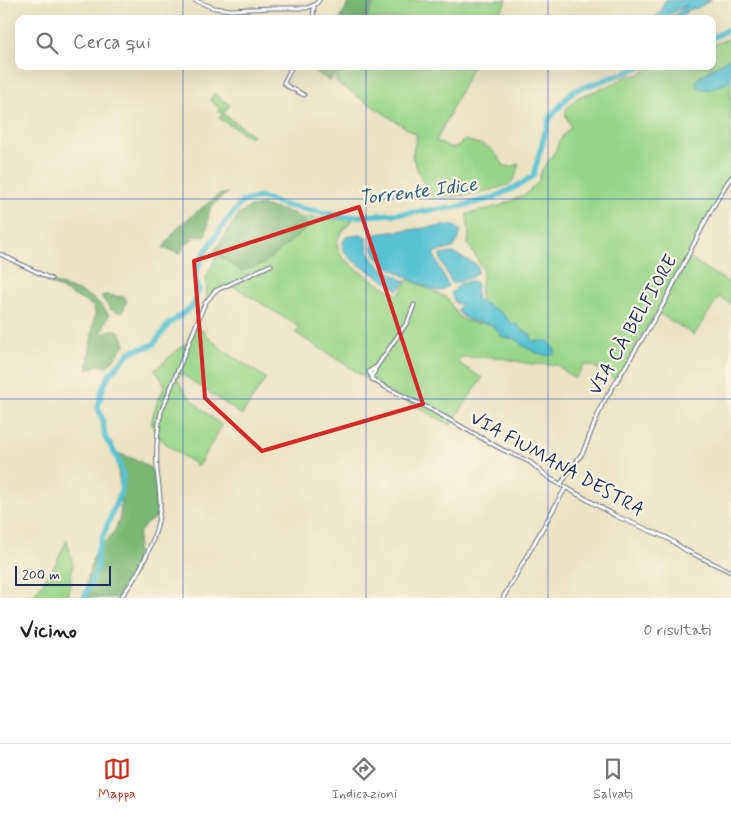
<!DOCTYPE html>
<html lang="it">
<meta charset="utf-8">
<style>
body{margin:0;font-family:Mynerve,sans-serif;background:#f6f6f6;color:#202124}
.scale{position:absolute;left:15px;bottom:12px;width:96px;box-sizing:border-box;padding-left:5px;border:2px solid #1b2f5e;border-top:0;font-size:14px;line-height:18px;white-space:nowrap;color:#1b2f5e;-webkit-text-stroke:4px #fcf5e5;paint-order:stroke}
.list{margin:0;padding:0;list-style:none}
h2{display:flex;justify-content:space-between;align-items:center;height:65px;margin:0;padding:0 20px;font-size:21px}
h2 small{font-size:16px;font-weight:400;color:#757577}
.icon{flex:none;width:28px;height:28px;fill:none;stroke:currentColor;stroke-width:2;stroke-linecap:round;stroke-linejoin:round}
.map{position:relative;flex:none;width:731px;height:598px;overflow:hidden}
.search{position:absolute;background:#fff;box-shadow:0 5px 20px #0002;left:15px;right:15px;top:15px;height:55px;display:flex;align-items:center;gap:12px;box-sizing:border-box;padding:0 18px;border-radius:10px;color:#757577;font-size:19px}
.sheet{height:145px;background:#fff}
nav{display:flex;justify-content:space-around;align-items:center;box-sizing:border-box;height:70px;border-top:1px solid #e0e0e0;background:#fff;font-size:14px;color:#757577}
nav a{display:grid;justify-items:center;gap:2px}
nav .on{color:#c8321e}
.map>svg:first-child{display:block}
.green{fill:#99d589;stroke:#5a8274}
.forest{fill:#7ab675;stroke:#4a726a}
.water{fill:#58c2d3;stroke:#3a7898}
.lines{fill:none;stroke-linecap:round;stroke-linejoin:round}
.river{stroke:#58c2d3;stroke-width:5.5}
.minor-casing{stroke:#646e81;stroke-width:5}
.minor{stroke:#fff;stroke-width:3}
.marked{fill:none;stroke:#d62828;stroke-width:4;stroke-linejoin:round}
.grid{fill:none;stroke:#1d4ed8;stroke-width:1;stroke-opacity:0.55}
.labels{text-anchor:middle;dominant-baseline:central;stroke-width:4.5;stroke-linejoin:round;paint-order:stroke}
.street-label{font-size:19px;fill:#1b2f5e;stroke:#fcf5e5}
.water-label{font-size:20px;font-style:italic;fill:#2d5b81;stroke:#fcf5e5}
</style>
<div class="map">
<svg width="731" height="598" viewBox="0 0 731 598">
<rect width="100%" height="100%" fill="#fcf5e5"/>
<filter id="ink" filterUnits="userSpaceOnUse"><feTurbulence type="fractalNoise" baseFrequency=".02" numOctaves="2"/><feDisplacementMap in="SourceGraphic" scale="10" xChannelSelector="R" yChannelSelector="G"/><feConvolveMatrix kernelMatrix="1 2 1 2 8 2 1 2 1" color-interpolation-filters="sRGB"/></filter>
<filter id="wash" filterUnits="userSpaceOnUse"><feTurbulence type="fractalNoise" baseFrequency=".0096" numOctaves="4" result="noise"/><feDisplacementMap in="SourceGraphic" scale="20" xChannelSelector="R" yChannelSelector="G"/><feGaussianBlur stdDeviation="1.12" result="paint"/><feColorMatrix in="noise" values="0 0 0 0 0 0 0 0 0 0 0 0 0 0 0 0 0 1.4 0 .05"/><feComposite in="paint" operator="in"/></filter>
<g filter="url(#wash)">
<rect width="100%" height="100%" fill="#ebe3c2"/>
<!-- green -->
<path class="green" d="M376 0H507L497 19H366Z
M731 38V57L698 78 715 87 731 81V177L687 257 731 284V304L719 297 694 335 658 313 661 304 641 337 618 381 591 365H584L575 379 557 365 531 364 495 357H461L457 362 482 378 451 425 383 389 296 333 299 327 238 289 230 286 218 292 207 300 206 277 218 254 296 217 353 220C348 226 338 234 337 243 337 248 339 253 343 257 351 267 387 290 399 295L408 279 447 298 459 317 466 321 479 324 484 315 480 296 483 269 468 243 469 233 467 214 499 206 526 194 538 182 542 170 556 150 559 141 571 126 566 116V109L578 97 609 86 627 76 637 75 656 66H712V45Z
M340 66H473L436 141 452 148 458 146 464 140C486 146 491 144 504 166L511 167 519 164 515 178 510 184 492 190 446 198 428 195 412 156 417 135 337 83 335 75Z
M214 94 230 105 223 114 253 135 250 137 219 118 223 114 218 111 220 108 210 100Z
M196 325 223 350 266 378 242 415 182 374 177 379C189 401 204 410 222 426L198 466C185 457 153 439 152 423 152 411 161 396 165 385L155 370 188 341Z
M67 540 73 564 68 598H32L55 565Z"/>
<!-- forest -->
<path class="forest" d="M350 0H374L364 19H340Z
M314 66H338L330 81 311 70Z
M228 193C201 210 213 211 205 237L195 236 188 243 185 244 180 254 163 248 178 227 218 195Z
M262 205 293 213 310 226 263 264 242 271 214 252 238 215 250 207Z
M50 281C73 290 96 293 109 315L101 333 104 334 110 330H118L122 335 125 345 107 367 98 365 87 370 95 313 93 306 50 283Z
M107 295 124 297 127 300 122 313 110 309 101 296Z
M116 453C125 455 147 463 152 470 159 480 158 506 156 517L146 524 139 533 135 572 117 598H86C87 582 88 564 98 550 104 541 113 536 117 526 125 508 118 473 116 453Z"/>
<!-- water -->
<path class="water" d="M665 0H711L698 8 691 9 678 18 672 19V17L687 5C675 10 666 19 654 19L661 11Z
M731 57V81C720 85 703 96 695 83L698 78Z
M450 225 457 227 461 231 458 241 453 248 433 253 448 286 441 291C428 290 383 266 376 256 372 249 371 240 375 234Z
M360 235 365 236C367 241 367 247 369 252 374 266 393 274 405 281L399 290 352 260C344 252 339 247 346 237Z
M453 253 477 265C483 277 462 280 452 284L441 260 440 255Z
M469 281H474L477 284 476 297 478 300 502 313 510 322 519 326 520 329 529 333 533 341H548L555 350 554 354C547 358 531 351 524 346 521 344 518 340 515 339 511 338 506 338 502 337 499 333 496 327 491 325 479 320 466 324 458 311L461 304 455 303 451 293 460 284Z"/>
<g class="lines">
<!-- river -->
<path class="river" d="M712 38 731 28
M84 598 97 569V554L101 541 121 491 123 477 120 464 111 446 105 438 103 421 98 407 102 390 109 375 130 352 153 345 169 324 193 306 199 289 195 275 203 255 225 223 242 202 261 197 283 205 346 217 407 213 457 207 493 198 521 184 533 176 549 119 573 91 644 66"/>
</g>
</g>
<g filter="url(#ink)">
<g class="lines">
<defs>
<path id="minor" d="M194 0 214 8 232 10 273 8H307L316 4 319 0
M313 19 314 6
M292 66 284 83 287 86 304 95
M0 254 51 279
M375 369 408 321 414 305
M372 376 369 372 374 368 375 371 372 376V379L385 387 432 410 503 450 530 462 549 478 616 516 667 538 687 551 731 572
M560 485 583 452 602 405 664 303 710 212 727 183 731 178
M120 598C139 576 158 537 160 508 161 495 158 482 157 470 156 450 157 431 161 412L205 303 215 291 271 265
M503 598 566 487"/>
</defs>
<!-- minor casing -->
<use href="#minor" class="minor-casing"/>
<!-- minor -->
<use href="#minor" class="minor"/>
</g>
</g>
<!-- marked area -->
<path class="marked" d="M359 207 423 404 262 451 205 398 194 261Z"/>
<!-- grid -->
<path class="grid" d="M183 0V19M366 0V19M548 0V19M183 66V598M366 66V598M548 66V598M0 199H731M0 399H731"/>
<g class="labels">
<!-- street labels -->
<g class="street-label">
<text transform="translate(633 325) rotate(-60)">VIA CÀ BELFIORE</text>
<text transform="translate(557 464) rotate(29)">VIA FIUMANA DESTRA</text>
</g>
<!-- water labels -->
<g class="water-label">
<text transform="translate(418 192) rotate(-7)">Torrente Idice</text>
</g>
</g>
</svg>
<div class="scale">200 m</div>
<div class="search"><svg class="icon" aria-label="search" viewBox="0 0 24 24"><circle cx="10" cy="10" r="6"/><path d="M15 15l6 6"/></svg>Cerca qui</div>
</div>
<section class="sheet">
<h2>Vicino<small>0 risultati</small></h2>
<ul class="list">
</ul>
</section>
<nav>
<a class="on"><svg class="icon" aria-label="map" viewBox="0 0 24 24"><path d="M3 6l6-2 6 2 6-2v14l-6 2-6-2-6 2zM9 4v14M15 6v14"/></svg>Mappa</a>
<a><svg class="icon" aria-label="directions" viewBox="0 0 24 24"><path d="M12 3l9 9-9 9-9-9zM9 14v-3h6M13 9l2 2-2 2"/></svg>Indicazioni</a>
<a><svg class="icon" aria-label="saved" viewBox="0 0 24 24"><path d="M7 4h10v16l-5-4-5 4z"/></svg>Salvati</a>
</nav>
